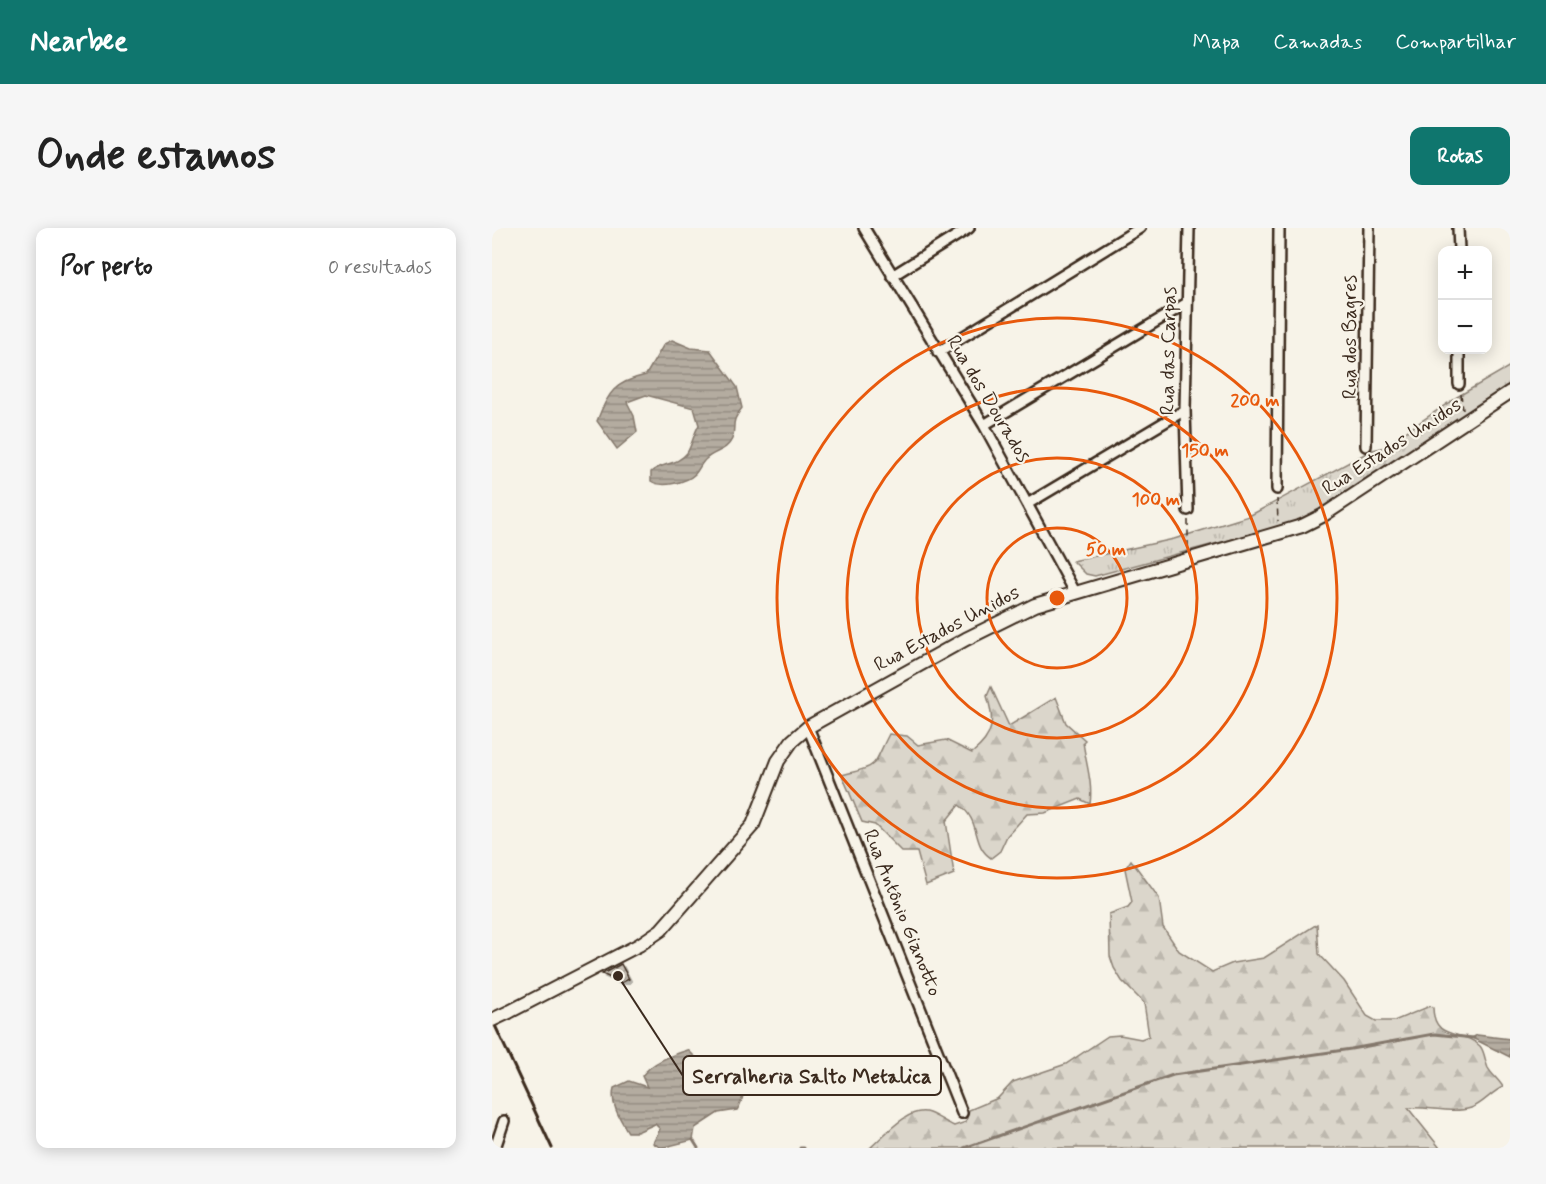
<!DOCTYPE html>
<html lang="pt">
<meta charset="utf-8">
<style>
body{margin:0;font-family:Mynerve,sans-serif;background:#f6f6f6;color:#222}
.controls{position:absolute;right:18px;top:18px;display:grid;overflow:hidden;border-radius:12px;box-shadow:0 3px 15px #0003}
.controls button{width:54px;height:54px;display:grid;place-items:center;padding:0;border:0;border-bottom:2px solid #e0e0e0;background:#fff;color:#222;font:30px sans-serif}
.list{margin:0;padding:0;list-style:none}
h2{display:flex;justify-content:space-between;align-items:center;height:78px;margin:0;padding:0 24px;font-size:26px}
h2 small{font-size:20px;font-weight:400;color:#767676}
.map{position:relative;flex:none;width:1018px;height:920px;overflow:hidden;border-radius:12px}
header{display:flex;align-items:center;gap:36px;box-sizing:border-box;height:84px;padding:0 30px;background:#0f766e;color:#fff}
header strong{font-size:28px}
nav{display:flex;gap:33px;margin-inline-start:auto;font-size:21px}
.intro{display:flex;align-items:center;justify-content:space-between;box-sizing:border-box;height:144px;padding:0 36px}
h1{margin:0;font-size:42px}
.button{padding:15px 27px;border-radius:12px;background:#0f766e;color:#fff;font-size:21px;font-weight:700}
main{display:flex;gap:36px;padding:0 36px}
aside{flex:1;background:#fff;border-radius:12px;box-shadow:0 3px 15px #0003}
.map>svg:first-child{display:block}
.forest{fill:url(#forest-firs);stroke:#8b8074;stroke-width:1.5}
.park{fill:url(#park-tufts);stroke:#8b8074;stroke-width:1.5}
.water{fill:url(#water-rules);stroke:#84786c;stroke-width:1.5}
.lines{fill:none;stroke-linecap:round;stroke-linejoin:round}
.stream{stroke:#84786c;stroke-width:3}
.building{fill:url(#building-hatch);stroke:#3b2a1e;stroke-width:1.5;filter:url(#shadow)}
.street-casing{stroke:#3b2a1e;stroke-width:14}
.secondary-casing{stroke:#3b2a1e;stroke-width:16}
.path{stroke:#3b2a1e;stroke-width:1.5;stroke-dasharray:6 4.5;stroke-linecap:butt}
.street{stroke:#f7f3e8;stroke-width:9}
.secondary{stroke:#f7f3e8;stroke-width:12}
.rail{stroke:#3b2a1e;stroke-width:3}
.secondary-bridge-casing{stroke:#3b2a1e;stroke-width:16;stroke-linecap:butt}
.secondary-bridge{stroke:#f7f3e8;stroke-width:12}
.ring{fill:none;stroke:#e8590c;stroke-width:3}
.labels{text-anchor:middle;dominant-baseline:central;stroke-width:4.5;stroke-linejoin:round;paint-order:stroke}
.street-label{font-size:20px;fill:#3b2a1e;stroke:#f7f3e8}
.centre{fill:#e8590c;stroke:#f7f3e8;stroke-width:3}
.ring-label{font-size:18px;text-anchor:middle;font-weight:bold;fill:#e8590c;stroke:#f7f3e8;stroke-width:4.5;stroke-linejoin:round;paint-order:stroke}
.leader{fill:none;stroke:#3b2a1e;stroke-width:2}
.callout-dot{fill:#3b2a1e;stroke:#f7f3e8;stroke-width:2}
.callout{fill:#f7f3e8;stroke:#3b2a1e;stroke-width:2}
.callout-label{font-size:21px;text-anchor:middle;font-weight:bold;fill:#3b2a1e}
</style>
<header>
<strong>Nearbee</strong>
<nav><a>Mapa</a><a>Camadas</a><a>Compartilhar</a></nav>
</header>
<div class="intro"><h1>Onde estamos</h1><a class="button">Rotas</a></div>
<main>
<aside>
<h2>Por perto<small>0 resultados</small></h2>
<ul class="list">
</ul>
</aside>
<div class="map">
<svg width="1018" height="920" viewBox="0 0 1018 920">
<defs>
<pattern id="forest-firs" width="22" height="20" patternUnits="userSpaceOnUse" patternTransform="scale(1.5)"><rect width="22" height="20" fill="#dbd6cb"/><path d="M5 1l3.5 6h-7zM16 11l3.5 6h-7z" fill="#bdb8ae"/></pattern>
<pattern id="park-tufts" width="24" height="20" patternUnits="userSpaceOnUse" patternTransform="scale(1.5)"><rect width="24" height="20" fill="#dbd6cb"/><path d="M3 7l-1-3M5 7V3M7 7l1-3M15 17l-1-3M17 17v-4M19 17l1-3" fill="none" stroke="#bdb8ae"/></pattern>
<pattern id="water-rules" width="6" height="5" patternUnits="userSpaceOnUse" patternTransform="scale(1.5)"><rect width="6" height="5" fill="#b4aca0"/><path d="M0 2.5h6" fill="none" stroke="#948c82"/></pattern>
<pattern id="building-hatch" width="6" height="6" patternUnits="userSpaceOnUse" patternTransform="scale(1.5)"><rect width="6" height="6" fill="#c8c1b6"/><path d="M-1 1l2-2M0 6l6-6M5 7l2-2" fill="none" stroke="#a49d93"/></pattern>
<filter id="shadow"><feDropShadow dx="3" dy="3" stdDeviation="0" flood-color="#0004"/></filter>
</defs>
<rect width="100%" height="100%" fill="#f7f3e8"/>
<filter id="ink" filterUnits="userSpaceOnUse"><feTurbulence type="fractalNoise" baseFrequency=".0167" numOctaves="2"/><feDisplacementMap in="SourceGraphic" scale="12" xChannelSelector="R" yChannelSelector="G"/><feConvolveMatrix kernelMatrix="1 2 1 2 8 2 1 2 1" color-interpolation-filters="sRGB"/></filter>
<g filter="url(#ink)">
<!-- forest -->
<path class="forest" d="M499 459 517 498 564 469 574 495 593 512 591 514C594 536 601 555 598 576L588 571 553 585 535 586 515 608 508 623 499 630C479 617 490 593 467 577L454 593 462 646 434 657 425 624H410L383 597 370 594 350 547C388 538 380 539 397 506L415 508 426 517 454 512 480 525C502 508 503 493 495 468Z
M639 632 667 670 671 699 687 723 720 744 741 735 772 730 825 696 827 726 852 753 875 788 884 793H902L938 778 941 780C942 814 971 801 988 818 993 824 993 834 996 840 1000 847 1007 852 1011 859 999 864 991 876 979 880 960 886 936 878 916 880L948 920H378C391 909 417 877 437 885 445 888 453 894 462 898L474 894 477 882 506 870 521 854 574 836 616 808 628 807 649 811 657 808 652 775 630 753 622 740 618 728 617 686 636 679 640 674 633 641Z"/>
<!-- park -->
<path class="park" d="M1018 138V161L872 259 811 292 603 348 594 346 581 333 682 311 757 288 880 222 890 220 965 169Z"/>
<!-- water -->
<path class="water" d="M180 112 199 120 218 122 245 159 250 180C237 197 245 196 240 211 235 223 222 223 214 231 209 235 207 242 203 246 194 255 169 260 159 253V244C169 235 186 237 195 225 200 217 202 205 207 197L202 180 154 167 135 174 142 188 145 204 125 221 105 193C116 164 123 154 154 147L172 116Z
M985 807 1018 811V829L980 810Z
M196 822C210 837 225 844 245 848 253 862 253 869 245 882L226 885 203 900 201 912 169 920 161 915 168 901 163 896 145 904H136C128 891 118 876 122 860L137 853 155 859 150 848C160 834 180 827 196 822Z"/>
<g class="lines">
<!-- stream -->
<path class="stream" d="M201 912 206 920
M308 920H312
M472 920 681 847 859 821 942 806 982 810"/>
</g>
<!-- building -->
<path class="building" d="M129 736 137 751 129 755 110 746Z"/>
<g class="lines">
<defs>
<path id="street" d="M372 0 492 197 583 364
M966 0 967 22
M400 48 477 0
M967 122V156
M446 124 648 0
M492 197 695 75
M874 218 877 0
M785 261 787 0
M537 275 693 182
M696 282 693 182 697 0
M316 499 470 885
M3 920 12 893"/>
<path id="secondary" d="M17 784 147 717 169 702 261 597 286 533 300 513 316 499 474 411 543 377 810 298 830 288 1018 164"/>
</defs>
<!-- street casing -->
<use href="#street" class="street-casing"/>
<!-- secondary casing -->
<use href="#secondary" class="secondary-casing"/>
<!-- path -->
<path class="path" d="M969 166 971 182
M877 227 880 240
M785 271 786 293
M696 292V320"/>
<!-- street -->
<use href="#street" class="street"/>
<!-- secondary -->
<use href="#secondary" class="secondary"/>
<!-- rail -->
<path class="rail" d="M0 791 60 920"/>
<defs>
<path id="secondary-bridge" d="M0 792 17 784"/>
</defs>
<!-- secondary-bridge casing -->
<use href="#secondary-bridge" class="secondary-bridge-casing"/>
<!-- secondary-bridge -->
<use href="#secondary-bridge" class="secondary-bridge"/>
</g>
</g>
<!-- distance rings -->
<g class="ring">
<circle cx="565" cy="370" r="70"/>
<circle cx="565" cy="370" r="140"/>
<circle cx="565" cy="370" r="210"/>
<circle cx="565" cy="370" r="280"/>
</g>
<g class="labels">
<!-- street labels -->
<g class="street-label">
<text transform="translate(858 109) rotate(-90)">Rua dos Bagres</text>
<text transform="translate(677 123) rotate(-89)">Rua das Carpas</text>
<text transform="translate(496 171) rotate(59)">Rua dos Dourados</text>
<text transform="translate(900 219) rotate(-33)">Rua Estados Unidos</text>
<text transform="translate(455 401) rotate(-28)">Rua Estados Unidos</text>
<text transform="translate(410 685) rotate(68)">Rua Antônio Gianotto</text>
</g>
</g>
<circle cx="565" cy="370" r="9" class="centre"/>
<g class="ring-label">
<text x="763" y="178">200 m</text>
<text x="713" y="228">150 m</text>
<text x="664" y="277">100 m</text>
<text x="614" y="327">50 m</text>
</g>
<!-- callouts -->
<path class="leader" d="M126 748L191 848"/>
<circle class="callout-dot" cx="126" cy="748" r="6"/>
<rect class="callout" x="191" y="828" width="258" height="39" rx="6"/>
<g class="callout-label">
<text x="320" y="855">Serralheria Salto Metalica</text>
</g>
</svg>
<div class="controls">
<button>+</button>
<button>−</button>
</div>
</div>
</main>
